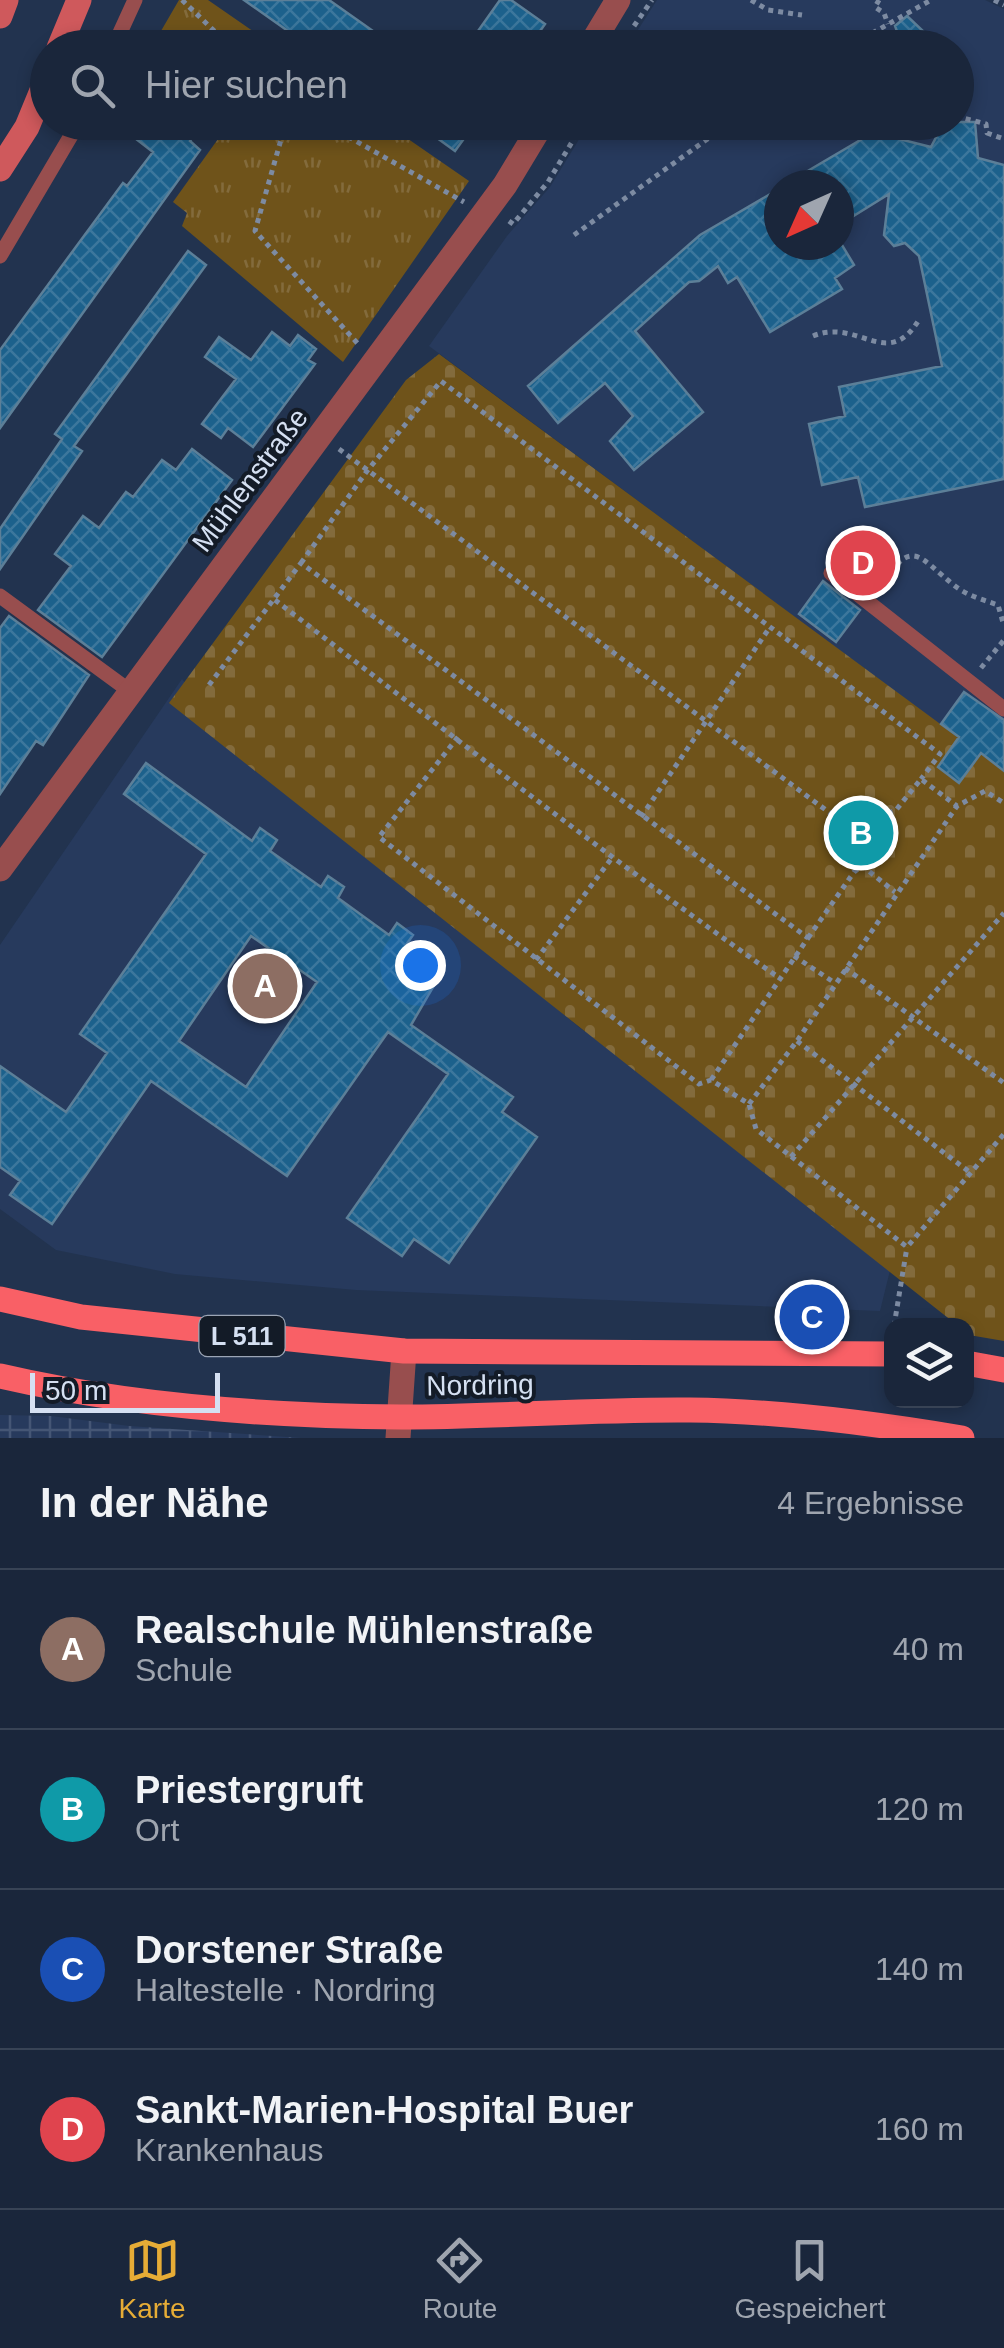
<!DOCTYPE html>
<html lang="de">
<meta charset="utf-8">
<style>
body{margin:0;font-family:Helvetica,sans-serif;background:#273246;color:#f1f3f6}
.controls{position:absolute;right:30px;bottom:30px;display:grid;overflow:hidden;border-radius:20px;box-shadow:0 5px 15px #0003}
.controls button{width:90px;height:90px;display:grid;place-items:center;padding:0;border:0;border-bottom:2px solid #384355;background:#1a263b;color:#f1f3f6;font:50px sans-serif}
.compass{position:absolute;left:764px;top:170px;width:90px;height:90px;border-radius:50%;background:#1a263b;box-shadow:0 5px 15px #0003;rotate:225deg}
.scale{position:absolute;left:30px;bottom:25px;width:190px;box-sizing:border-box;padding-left:10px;border:5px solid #d5e0f2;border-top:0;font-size:28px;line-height:35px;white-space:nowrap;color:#d5e0f2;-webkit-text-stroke:8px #131b27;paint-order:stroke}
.you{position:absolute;left:420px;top:965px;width:35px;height:35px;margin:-25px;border:8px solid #fff;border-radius:50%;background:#1a73e8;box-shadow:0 0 0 15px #1a73e833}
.badge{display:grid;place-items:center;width:65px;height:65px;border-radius:50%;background:#e6ac36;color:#fff;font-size:32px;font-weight:700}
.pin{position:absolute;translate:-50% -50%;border:5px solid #fff;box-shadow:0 2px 10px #0006}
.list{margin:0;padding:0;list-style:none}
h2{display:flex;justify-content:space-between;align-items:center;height:130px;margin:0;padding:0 40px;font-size:42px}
h2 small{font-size:32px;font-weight:400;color:#9fa5af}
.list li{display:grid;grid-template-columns:65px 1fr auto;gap:30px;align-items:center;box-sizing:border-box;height:160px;padding:0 40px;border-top:2px solid #384355}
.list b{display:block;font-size:38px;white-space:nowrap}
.list p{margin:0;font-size:32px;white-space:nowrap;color:#9fa5af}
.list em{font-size:32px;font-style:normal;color:#9fa5af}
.icon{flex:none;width:55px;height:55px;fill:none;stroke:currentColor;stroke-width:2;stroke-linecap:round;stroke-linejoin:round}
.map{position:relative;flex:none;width:1004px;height:1438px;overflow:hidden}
.search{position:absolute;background:#1a263b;box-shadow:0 5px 15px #0003;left:30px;right:30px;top:30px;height:110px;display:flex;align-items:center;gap:25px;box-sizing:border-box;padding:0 35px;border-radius:55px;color:#9fa5af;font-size:38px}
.sheet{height:770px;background:#1a263b}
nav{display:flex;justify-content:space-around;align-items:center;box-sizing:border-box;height:140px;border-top:2px solid #384355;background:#1a263b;font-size:28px;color:#9fa5af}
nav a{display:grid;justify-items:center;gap:5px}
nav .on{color:#e6ac36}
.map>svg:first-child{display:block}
.built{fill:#273a5d;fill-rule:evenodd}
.industrial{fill:url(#industrial-grid)}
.grass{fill:url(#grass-tufts)}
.cemetery{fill:url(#cemetery-stones)}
.building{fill:url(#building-cross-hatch);stroke:#5c7f98;stroke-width:2.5;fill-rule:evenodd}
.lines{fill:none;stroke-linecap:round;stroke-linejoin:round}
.path{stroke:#7d8ba2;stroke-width:5;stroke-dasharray:5 5;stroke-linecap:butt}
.lane{stroke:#984e4e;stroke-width:15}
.street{stroke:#984e4e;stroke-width:25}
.secondary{stroke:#cf595c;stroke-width:25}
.primary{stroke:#f96066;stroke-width:25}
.labels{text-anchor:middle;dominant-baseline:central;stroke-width:8;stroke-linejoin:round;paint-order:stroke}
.shield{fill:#131b27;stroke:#9ba5b5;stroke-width:2.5}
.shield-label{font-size:25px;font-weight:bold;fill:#d5e0f2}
.street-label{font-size:28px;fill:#d5e0f2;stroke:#131b27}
</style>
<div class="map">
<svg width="1004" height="1438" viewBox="0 0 1004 1438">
<defs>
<pattern id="industrial-grid" width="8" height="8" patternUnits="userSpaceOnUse" patternTransform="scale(2.5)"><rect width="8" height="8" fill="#273a5d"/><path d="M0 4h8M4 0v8" fill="none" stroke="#455675"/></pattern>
<pattern id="grass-tufts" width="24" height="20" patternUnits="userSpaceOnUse" patternTransform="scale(2.5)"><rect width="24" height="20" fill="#6f531a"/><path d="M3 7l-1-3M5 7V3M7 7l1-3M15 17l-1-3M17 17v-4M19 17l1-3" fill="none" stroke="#836b3c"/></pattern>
<pattern id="cemetery-stones" width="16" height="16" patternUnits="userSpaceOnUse" patternTransform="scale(2.5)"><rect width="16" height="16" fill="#6f531a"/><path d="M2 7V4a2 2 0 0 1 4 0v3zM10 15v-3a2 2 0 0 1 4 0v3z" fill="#836b3c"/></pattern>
<pattern id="building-cross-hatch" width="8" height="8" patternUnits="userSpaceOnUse" patternTransform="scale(2.5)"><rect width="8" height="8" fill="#1c618c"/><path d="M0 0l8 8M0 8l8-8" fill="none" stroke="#3c779d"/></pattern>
</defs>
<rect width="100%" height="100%" fill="#22334f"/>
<!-- built -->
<path class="built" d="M657 0H985L1004 9V772L429 346 507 236 550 187 589 123 956 122V48L627 47ZM779 185H839V245H779Z
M182 679 229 734 580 1028 826 1193 895 1250 880 1311 356 1290 175 1274 56 1250 0 1209V945Z"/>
<!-- industrial -->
<path class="industrial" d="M0 1415 51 1416 129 1426 301 1438H0Z"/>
<!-- grass -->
<path class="grass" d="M179 0H208L276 47H181L161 31Z
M223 123H385L469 181 343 362 182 226 187 213 173 202 223 132Z"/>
<!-- cemetery -->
<path class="cemetery" d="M439 354 1004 771V1341L969 1335 966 1326 957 1325 169 703 406 380Z"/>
<!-- building -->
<path class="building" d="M244 0H329L397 48H312Z
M500 0H511L545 24 528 48H466Z
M907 16 924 32 902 45 895 26Z
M114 122H203L190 141 200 150 0 428V350L123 183 127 186 153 152Z
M415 122H459L471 129 455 151Z
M863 122H877L883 135 931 147 944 122H975L978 158 1004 165V479L865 507 858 477 822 485 809 424 845 416 839 387 942 366 919 256 905 243 894 246 884 235 889 194 839 225V185H784L862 139Z
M779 189V245H842L854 265 835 278 842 289 770 332 737 277 728 283 718 266 699 281 689 282 635 331 703 412 634 470 610 441 633 416 605 383 558 423 528 386 700 235Z
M188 251 206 265 74 446 82 451 0 569V529L62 439 55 434Z
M272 332 290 346 298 335 316 349 308 360 315 364 253 447 228 428 221 438 202 424 236 379 205 357 219 337 251 360Z
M192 449 232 480 102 657 38 610 71 566 55 554 83 516 99 528 126 492 133 497 162 460 176 470Z
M823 581 860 610 836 642 799 614Z
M9 616 89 675 43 745 36 741 0 794V628Z
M964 692 1004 720V771L981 753 959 783 938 767 959 737 941 724Z
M146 763 252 841 260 828 277 840 270 851 321 887 328 876 344 887 338 898 389 935 397 923 413 935 406 945 443 970 411 1025 513 1097 502 1112 537 1137 449 1263 414 1239 402 1256 347 1218 448 1074 388 1032 287 1176 151 1081 52 1224 10 1195 20 1181 0 1167V1066L66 1112 107 1053 80 1034 206 854 124 794ZM251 936 317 982 246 1087 179 1041Z
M841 834a20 20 0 1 1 40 0a20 20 0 1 1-40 0Z"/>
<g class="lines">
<!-- path -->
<path class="path" d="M182 0 232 48
M751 0 768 10 802 15
M879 0 875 7 884 13 888 24
M994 0 1004 5
M634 26 652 0
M846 48 931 0
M956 116 986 124 987 133 1004 139
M286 122 255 231 360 346
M322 122 464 202
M509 221 513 224 548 182 584 122
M574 235 731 122
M813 336C859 317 888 373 920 318
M339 449 838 819 836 845 895 892
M301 563 367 471 441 381 940 754 921 779
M880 589C912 534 919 558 955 586 968 596 984 600 998 605L1004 626
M275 600C441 727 606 856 778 977
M981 668 1004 640
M209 685 301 563 808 938 711 1080
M458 737 379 837 699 1084 711 1080 749 1104 756 1129 907 1247 1004 1134
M641 817 770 627
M838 819 849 812 881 816
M808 938 854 872 881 851 888 838 881 816 896 810 921 779 957 806
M794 956 835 983
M536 960 611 859
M845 968 1004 1083
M797 1041 972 1174
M749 1104 797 1041 957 806 985 791 1004 803
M791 1157 1004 913
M894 1326 907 1247"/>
<!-- lane -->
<path class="lane" d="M113 48 135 0
M0 256 79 122
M831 573 1004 709
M0 596 131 692"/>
<!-- street -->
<path class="street" d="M589 48 618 0
M0 869 505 185 543 122
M398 1438 404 1351"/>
<!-- secondary -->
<path class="secondary" d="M0 16 6 0
M59 48 79 0
M0 169 27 127 48 76"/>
<!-- primary -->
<path class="primary" d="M0 1299 81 1317 404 1351 892 1354
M966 1363 1004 1370
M0 1376C129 1406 268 1416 401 1417 497 1417 593 1409 690 1410 781 1411 873 1423 962 1438"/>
</g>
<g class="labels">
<!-- shield labels -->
<rect class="shield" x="199.5" y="1316" width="85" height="40" rx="8"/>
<g class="shield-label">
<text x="242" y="1336">L 511</text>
</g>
<!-- street labels -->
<g class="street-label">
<text transform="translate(250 480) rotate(-53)">Mühlenstraße</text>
<text transform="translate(480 1385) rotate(-1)">Nordring</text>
</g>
</g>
</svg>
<div class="controls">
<button><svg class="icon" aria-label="layers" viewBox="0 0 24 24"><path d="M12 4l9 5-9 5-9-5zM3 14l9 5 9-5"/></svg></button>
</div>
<svg class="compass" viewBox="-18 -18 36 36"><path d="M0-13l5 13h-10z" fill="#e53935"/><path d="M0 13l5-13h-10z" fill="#9fa5af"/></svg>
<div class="scale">50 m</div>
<div class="you"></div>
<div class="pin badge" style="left:265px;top:986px;background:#8d6e63">A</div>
<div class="pin badge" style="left:861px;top:833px;background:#0f9aa8">B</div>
<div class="pin badge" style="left:812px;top:1317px;background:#1a4fb4">C</div>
<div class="pin badge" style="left:863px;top:563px;background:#e0444e">D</div>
<div class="search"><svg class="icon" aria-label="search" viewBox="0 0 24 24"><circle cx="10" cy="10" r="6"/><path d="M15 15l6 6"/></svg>Hier suchen</div>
</div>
<section class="sheet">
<h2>In der Nähe<small>4 Ergebnisse</small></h2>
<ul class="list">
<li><span class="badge" style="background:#8d6e63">A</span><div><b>Realschule Mühlenstraße</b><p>Schule</p></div><em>40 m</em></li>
<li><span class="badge" style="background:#0f9aa8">B</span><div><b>Priestergruft</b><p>Ort</p></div><em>120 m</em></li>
<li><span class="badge" style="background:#1a4fb4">C</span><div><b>Dorstener Straße</b><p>Haltestelle · Nordring</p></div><em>140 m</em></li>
<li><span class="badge" style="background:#e0444e">D</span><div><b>Sankt-Marien-Hospital Buer</b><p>Krankenhaus</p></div><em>160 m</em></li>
</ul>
</section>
<nav>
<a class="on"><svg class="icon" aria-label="map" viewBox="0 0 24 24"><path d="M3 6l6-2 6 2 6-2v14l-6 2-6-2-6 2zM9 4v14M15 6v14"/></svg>Karte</a>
<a><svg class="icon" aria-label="directions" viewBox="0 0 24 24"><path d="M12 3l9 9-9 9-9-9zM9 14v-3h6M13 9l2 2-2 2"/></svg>Route</a>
<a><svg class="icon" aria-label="saved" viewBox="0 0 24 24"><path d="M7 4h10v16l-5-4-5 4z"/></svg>Gespeichert</a>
</nav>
